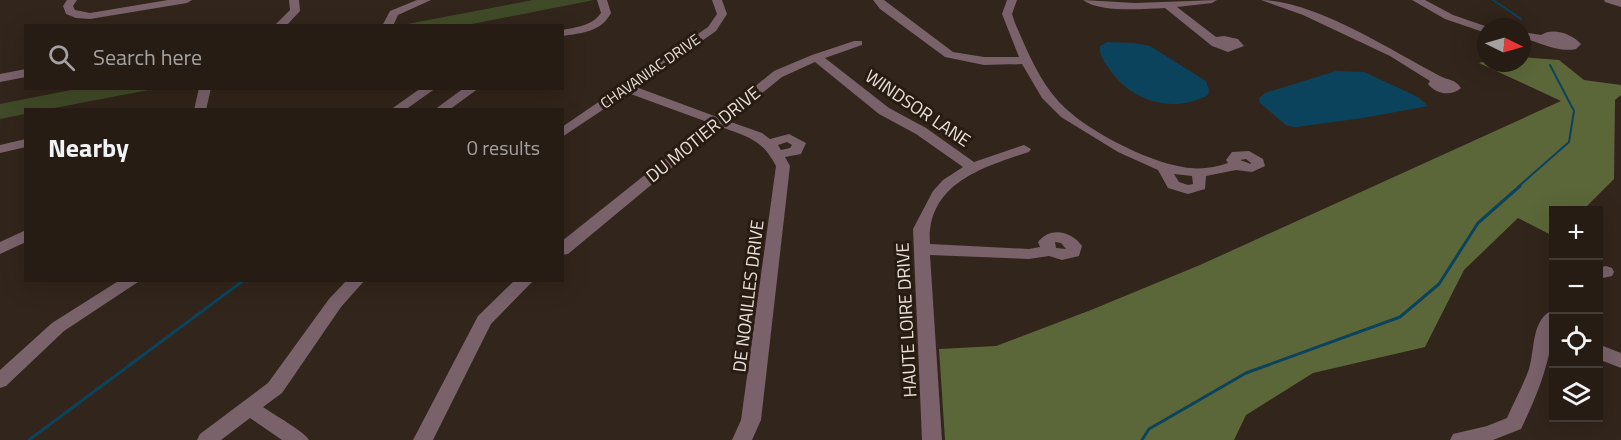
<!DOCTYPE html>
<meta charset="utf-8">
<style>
body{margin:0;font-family:"Titillium Web",sans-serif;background:#322922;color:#f1f3f6}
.controls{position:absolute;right:18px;bottom:18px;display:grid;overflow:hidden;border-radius:0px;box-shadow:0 6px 24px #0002}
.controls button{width:54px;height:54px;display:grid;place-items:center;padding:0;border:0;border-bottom:2px solid #423a34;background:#261c14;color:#f1f3f6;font:30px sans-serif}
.compass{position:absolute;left:1477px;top:18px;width:54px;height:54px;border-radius:50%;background:#261c14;box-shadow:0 6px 24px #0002;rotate:95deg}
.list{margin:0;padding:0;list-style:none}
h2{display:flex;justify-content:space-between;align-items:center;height:78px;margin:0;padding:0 24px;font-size:26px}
h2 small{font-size:20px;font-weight:400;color:#a4a1a0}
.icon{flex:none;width:33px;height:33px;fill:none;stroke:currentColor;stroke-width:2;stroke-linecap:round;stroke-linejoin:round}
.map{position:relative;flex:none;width:1621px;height:440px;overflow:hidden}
.search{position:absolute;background:#261c14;box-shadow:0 6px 24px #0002;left:24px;top:24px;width:540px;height:66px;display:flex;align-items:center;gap:15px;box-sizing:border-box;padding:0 21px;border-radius:0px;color:#a4a1a0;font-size:22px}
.panel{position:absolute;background:#261c14;box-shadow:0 6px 24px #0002;left:24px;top:108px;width:540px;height:174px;border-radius:0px}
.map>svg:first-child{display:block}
.green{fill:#414a28}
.forest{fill:#5b6739}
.water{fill:#0c435c}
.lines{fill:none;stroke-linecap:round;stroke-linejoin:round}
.stream-far1{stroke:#0c435c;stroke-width:2}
.stream{stroke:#0c435c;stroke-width:3}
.minor{fill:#79626a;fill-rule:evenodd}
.labels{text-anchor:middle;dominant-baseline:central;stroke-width:6;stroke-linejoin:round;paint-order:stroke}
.far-street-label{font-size:15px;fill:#e9e0da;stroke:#281c12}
.street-label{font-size:18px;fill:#e9e0da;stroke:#281c12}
</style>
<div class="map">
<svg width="1621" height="440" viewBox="0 0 1621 440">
<rect width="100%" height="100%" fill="#32251b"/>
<!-- green -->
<path class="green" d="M533 0H594L467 25H402Z
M81 88 154 89 49 109 26 110 25 114 0 119V104Z"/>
<!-- forest -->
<path class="forest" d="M1522 57 1559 60 1584 80 1621 85V95L1615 100 1614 179 1583 210H1554L1553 236 1518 218 1464 270 1425 347 1313 373 1246 415 1234 440H945L939 349 996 346 1091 310 1200 265 1561 101 1479 63 1486 61V63H1522Z"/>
<!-- water -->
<path class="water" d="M1108 42 1134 43 1150 46 1206 81 1209 90 1208 95C1171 115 1129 100 1108 67 1103 61 1099 53 1100 46Z
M1336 71 1364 72 1418 97 1428 106 1363 118 1296 127 1287 126 1260 103 1259 98 1265 93Z"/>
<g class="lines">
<!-- stream-far1 -->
<path class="stream-far1" d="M1493 0 1521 19
M1518 187 1569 142 1574 111 1550 65"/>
<!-- stream -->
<path class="stream" d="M29 440 244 280
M1142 440 1149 429 1246 373 1400 317 1439 284 1478 223 1520 186"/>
<!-- minor -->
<path class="minor" d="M67 0H77L73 6 75 10 90 13 168 0H192L187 3 90 19 76 18 66 14 63 6Z
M289 0H299L300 11 286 26H274L290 10Z
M417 0H431L398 15 393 26H382L390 11Z
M597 0H607L611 13C601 32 582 33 562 36V30C577 27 592 26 601 13Z
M712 0H722L727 14 716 31 636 87 717 117 774 71 812 55 854 41H862V45L825 58 889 108 926 128 974 162 1024 145 1031 149 1029 152C983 167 926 184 930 244L1029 249 1040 247 1038 242C1050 226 1072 231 1082 246L1079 256 1062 260 1049 256 1029 259 930 255 942 440H922L913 229 933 191 943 180 963 167 916 134 879 114 815 62 782 77 728 121 762 133 770 139 789 134 806 143 801 154 785 157 790 166 761 420 752 440H732L741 420 776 166C762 139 748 137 721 127L568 254 562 255V241L710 123 628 93 562 137V127L708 27 717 14ZM787 142 792 145 790 148 781 150 778 145ZM1055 242 1061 243 1066 249 1056 248Z
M873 0H884L953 52 984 57H1019L1002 14 1007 0H1017L1012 14 1015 23C1027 50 1038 79 1059 102 1085 130 1146 161 1183 167 1198 170 1214 168 1228 163L1226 160 1232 152 1249 151 1263 159 1265 166 1252 172 1236 170 1206 176 1205 189 1188 194 1168 188 1158 170 1118 152 1061 117 1042 98 1022 64 984 65 945 57 880 9ZM1246 159 1251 163V164L1240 160ZM1174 174 1192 176 1193 184 1188 185 1179 182Z
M1083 0 1135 3 1217 0 1212 3 1177 7 1216 37 1224 36 1238 39 1244 46 1228 52 1212 46 1165 8C1144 9 1100 13 1083 0Z
M1261 0C1313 0 1391 50 1438 75 1448 81 1454 78 1461 88 1451 97 1436 94 1428 84L1430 81 1390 56 1303 15Z
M1412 0H1425L1453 15 1488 27H1486V33L1445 19Z
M1604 0H1621V7L1605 2Z
M1522 32 1541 35C1553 27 1572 34 1581 44L1576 49C1557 53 1540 42 1522 38Z
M26 69V77L0 82V74Z
M199 88H211L206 110H194Z
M421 88H436L405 110H390Z
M464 88H479L449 110H434Z
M26 139V147L0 153V145Z
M26 230V242L0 254V242Z
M1606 266 1612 268 1614 272 1612 276 1598 279V268Z
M120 280H141L64 331 6 386 0 388V370L52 323Z
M347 280H365L341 307 282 393 263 407C274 415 304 431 309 440H282L250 418 221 440H197L200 434 268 383 329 299Z
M515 280H534L491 324 433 440H413L478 316Z
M1554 310C1554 353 1540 390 1521 429L1493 440H1450L1453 434 1487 426 1507 418C1514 402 1523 386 1529 369 1535 351 1531 317 1554 310Z
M1598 344 1621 353V368L1598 359Z"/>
</g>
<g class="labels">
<!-- far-street labels -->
<g class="far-street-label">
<text transform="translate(650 71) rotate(-35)">CHAVANIAC DRIVE</text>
</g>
<!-- street labels -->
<g class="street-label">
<text transform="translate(918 108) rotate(34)">WINDSOR LANE</text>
<text transform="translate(703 134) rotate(-39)">DU MOTIER DRIVE</text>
<text transform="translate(748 296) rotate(-83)">DE NOAILLES DRIVE</text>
<text transform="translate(906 320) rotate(-93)">HAUTE LOIRE DRIVE</text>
</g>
</g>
</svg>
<div class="controls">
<button>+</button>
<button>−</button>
<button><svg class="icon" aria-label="locate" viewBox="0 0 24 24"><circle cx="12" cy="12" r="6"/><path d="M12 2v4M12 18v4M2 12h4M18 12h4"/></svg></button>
<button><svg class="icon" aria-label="layers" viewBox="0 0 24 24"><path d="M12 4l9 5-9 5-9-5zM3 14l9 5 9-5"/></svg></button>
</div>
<svg class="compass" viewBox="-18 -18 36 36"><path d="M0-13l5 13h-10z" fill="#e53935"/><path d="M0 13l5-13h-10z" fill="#a4a1a0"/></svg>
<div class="search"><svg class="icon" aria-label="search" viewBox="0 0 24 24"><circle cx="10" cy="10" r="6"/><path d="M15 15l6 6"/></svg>Search here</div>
<section class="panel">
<h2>Nearby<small>0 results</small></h2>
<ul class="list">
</ul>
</section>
</div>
